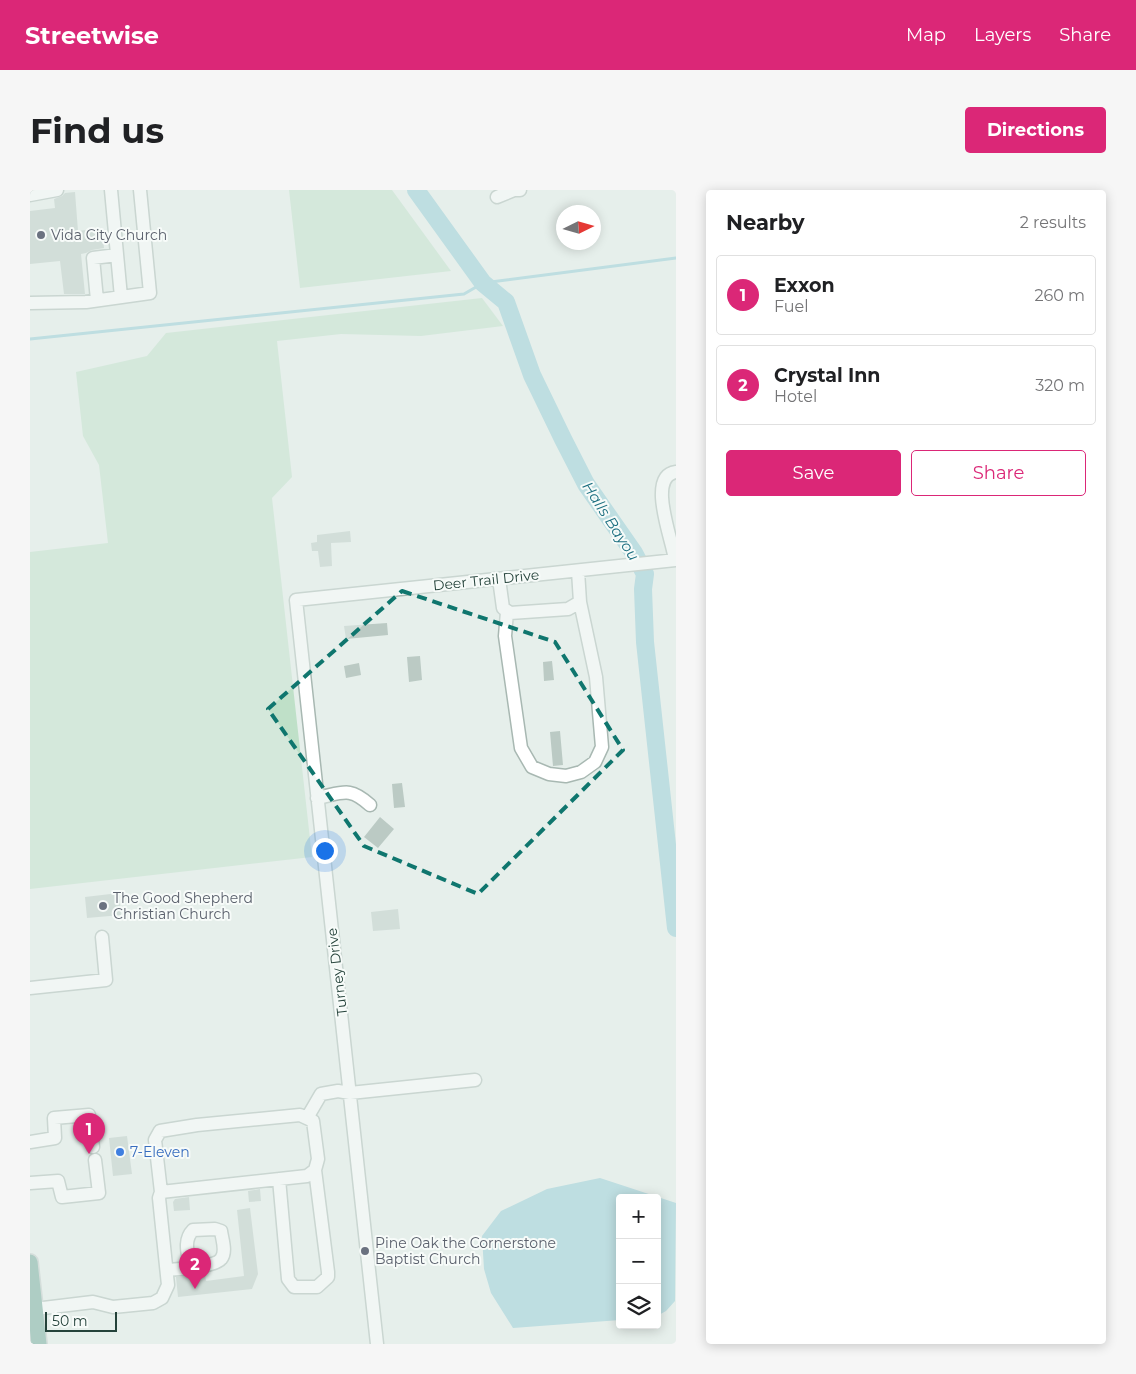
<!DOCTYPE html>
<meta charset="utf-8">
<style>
body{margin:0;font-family:Montserrat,sans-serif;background:#f6f6f6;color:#202124}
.controls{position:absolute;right:15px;bottom:15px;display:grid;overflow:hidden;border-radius:5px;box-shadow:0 2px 12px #0003}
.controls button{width:45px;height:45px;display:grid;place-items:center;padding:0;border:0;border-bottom:1px solid #e0e0e0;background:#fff;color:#202124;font:25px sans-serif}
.compass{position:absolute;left:526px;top:15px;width:45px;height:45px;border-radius:50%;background:#fff;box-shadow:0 2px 12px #0003;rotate:85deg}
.scale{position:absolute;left:15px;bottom:12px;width:72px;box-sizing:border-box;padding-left:5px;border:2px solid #24423a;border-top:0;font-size:14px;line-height:18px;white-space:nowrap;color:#24423a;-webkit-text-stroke:4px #f7fbf9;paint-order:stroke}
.you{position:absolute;left:294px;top:660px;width:18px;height:18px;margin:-12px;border:4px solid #fff;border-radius:50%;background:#1a73e8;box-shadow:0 0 0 8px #1a73e833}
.badge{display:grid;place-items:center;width:32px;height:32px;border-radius:50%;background:#db2777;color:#fff;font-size:16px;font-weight:700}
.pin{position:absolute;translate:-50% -41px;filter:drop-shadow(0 1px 2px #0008)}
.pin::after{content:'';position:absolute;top:26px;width:18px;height:15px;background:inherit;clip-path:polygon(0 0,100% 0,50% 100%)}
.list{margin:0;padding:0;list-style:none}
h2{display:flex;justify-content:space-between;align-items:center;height:65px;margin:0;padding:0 20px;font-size:21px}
h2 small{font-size:16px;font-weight:400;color:#757577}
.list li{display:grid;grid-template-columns:32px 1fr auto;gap:15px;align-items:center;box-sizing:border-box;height:80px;margin:0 10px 10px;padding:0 10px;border:1px solid #e0e0e0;border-radius:5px}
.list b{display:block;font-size:19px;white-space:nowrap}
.list p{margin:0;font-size:16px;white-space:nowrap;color:#757577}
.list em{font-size:16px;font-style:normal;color:#757577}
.actions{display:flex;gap:10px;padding:15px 20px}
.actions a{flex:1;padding:11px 0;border:1px solid #db2777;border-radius:5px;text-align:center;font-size:18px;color:#db2777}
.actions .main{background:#db2777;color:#fff}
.icon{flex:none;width:28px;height:28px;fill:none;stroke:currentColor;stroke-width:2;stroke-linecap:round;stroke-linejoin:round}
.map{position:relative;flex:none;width:646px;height:1154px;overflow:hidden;border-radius:5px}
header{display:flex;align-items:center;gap:30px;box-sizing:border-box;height:70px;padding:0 25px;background:#db2777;color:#fff}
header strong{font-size:24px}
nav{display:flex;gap:28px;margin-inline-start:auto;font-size:18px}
.intro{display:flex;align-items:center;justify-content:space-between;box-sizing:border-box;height:120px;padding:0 30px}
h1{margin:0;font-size:35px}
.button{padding:12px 22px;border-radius:5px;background:#db2777;color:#fff;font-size:18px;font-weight:700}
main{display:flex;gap:30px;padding:0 30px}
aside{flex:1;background:#fff;border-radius:5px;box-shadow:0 2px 12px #0003}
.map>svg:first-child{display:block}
.green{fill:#bfe0c8}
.water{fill:#8ec9d4}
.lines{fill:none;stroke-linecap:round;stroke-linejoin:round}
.stream{stroke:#8ec9d4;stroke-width:3}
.river{stroke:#8ec9d4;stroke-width:18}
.building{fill:#bbcac4}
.minor-casing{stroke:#a8b8b2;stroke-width:15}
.major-casing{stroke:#c2cac8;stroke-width:18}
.minor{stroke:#fff;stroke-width:12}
.major{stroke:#6aa596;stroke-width:15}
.marked{fill:none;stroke:#0f766e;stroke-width:4;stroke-dasharray:10 6;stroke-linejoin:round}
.worship-dot{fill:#6b7280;stroke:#f7fbf9;stroke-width:2}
.shop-dot{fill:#3f7fe0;stroke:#f7fbf9;stroke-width:2}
.labels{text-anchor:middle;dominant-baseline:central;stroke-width:4;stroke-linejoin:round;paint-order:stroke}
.worship-label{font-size:14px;fill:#5b616d;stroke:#f7fbf9;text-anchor:start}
.street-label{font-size:14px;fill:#24423a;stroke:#f7fbf9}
.shop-label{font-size:14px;fill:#366cbe;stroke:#f7fbf9;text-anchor:start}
.water-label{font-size:15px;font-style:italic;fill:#1c6f80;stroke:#f7fbf9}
</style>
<header>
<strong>Streetwise</strong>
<nav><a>Map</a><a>Layers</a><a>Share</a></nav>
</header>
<div class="intro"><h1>Find us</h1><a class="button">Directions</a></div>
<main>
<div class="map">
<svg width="646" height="1154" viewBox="0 0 646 1154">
<rect width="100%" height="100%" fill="#e6efeb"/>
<!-- green -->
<path class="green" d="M259 0H362L421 81 270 98Z
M452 108 473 136 391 146 311 144 247 151 262 287 242 308 282 667 0 699V362L78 353 69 275 53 246 46 182 117 166 136 143Z"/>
<!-- water -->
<path class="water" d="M570 988 646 1013 645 1111 636 1121 627 1126V1008H590V1130L483 1138 461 1103 454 1079 452 1046 471 1021 517 999Z"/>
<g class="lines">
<!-- stream -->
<path class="stream" d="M0 149 434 104 453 93 646 68"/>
<!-- river -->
<path class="river" d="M386 0 453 93 476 112 502 185 533 249 556 294 604 363 615 384 613 399 615 452 646 738"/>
</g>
<!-- building -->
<path class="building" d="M45 2 48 41 72 38 74 58 62 60 56 63 51 64 55 104H34L30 71 0 74V21L25 18 24 9 32 6 35 3Z
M320 341 321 352 301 353 302 376 290 377 288 361H282L281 353 287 352V345Z
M357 433 358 445 316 449 314 436Z
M390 466 392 490 379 492 377 467Z
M522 471 524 490 514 491 513 472Z
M329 473 331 485 316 488 314 476Z
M530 541 533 575 523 576 520 542Z
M372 593 375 617 364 618 362 594Z
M350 627 364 639 348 658 334 647Z
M89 703 91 725 57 728 55 707Z
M368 719 370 739 343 741 341 722Z
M97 946 102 984 83 986 79 948Z
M230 999 231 1011 219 1012 218 1001Z
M159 1007 160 1020 144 1021 143 1012 145 1009Z
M220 1018 228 1084 222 1099 148 1107 146 1087 175 1084 176 1091 214 1086 207 1020Z"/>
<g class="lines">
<defs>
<path id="minor" d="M81 0 91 107
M0 5 27 0
M467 7 484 0H490
M67 110 63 68 87 65
M0 113 56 112 120 103 110 0
M645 370C643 351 616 286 646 282
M469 389 473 418 480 423 538 419 550 412 548 381
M477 422 475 446 491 558 502 577 519 584 536 586 551 582 565 572 572 557 566 487 550 412
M287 608C313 603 319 596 340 615
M0 798 76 790 72 747
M277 928 291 904 308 901 320 903 445 890
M0 952 25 948 24 928 59 925 63 957
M0 993 28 991 32 1007 69 1003 65 970
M131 1002 277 986 285 980
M137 1080C148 1079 185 1077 191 1069 197 1062 192 1049 191 1041L185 1039 163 1040C153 1050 158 1064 160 1077
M5 1119 63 1112 83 1117 123 1113 132 1108 138 1095 129 1008 131 1002 125 950 130 941 167 935 270 925 283 931 288 969 285 980 298 1082V1087L287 1097H264L258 1089 249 989
M347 1154 266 410 646 370"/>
<path id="major" d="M0 1072 9 1154"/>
</defs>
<!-- minor casing -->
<use href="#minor" class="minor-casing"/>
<!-- major casing -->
<use href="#major" class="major-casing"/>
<!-- minor -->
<use href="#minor" class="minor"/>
<!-- major -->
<use href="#major" class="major"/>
</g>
<!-- marked area -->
<path d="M0 0H646V1154H0ZM372 401 525 452 593 560 448 704 334 656 238 519Z" fill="#e6efeb" fill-opacity=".55" fill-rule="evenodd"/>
<path class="marked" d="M372 401 525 452 593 560 448 704 334 656 238 519Z"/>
<!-- markers -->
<g class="worship-dot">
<circle cx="11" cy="45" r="5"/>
<circle cx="73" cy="716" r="5"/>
<circle cx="335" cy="1061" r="5"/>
</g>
<circle class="shop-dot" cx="90" cy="962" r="5"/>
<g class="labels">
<!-- worship labels -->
<g class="worship-label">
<text x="21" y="45">Vida City Church</text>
<text x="83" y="708">The Good Shepherd<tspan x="83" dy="16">Christian Church</tspan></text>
<text x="345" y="1053">Pine Oak the Cornerstone<tspan x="345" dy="16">Baptist Church</tspan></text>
</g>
<!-- street labels -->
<g class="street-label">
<text transform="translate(456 390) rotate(-6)">Deer Trail Drive</text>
<text transform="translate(307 782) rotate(-97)">Turney Drive</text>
</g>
<!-- shop labels -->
<g class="shop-label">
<text x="100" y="962">7-Eleven</text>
</g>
<!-- water labels -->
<g class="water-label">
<text transform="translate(581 331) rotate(57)">Halls Bayou</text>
</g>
</g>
</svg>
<div class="controls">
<button>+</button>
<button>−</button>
<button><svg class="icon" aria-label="layers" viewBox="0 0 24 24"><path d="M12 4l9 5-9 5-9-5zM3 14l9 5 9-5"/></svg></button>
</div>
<svg class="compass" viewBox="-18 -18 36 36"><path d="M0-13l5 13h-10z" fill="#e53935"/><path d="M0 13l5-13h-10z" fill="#757577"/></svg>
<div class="scale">50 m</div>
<div class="you"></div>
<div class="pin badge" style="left:59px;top:964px">1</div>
<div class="pin badge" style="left:165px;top:1099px">2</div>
</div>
<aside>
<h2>Nearby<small>2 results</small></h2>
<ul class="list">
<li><span class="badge">1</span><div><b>Exxon</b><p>Fuel</p></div><em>260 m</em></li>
<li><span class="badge">2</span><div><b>Crystal Inn</b><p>Hotel</p></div><em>320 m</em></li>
</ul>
<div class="actions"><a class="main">Save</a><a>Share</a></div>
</aside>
</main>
